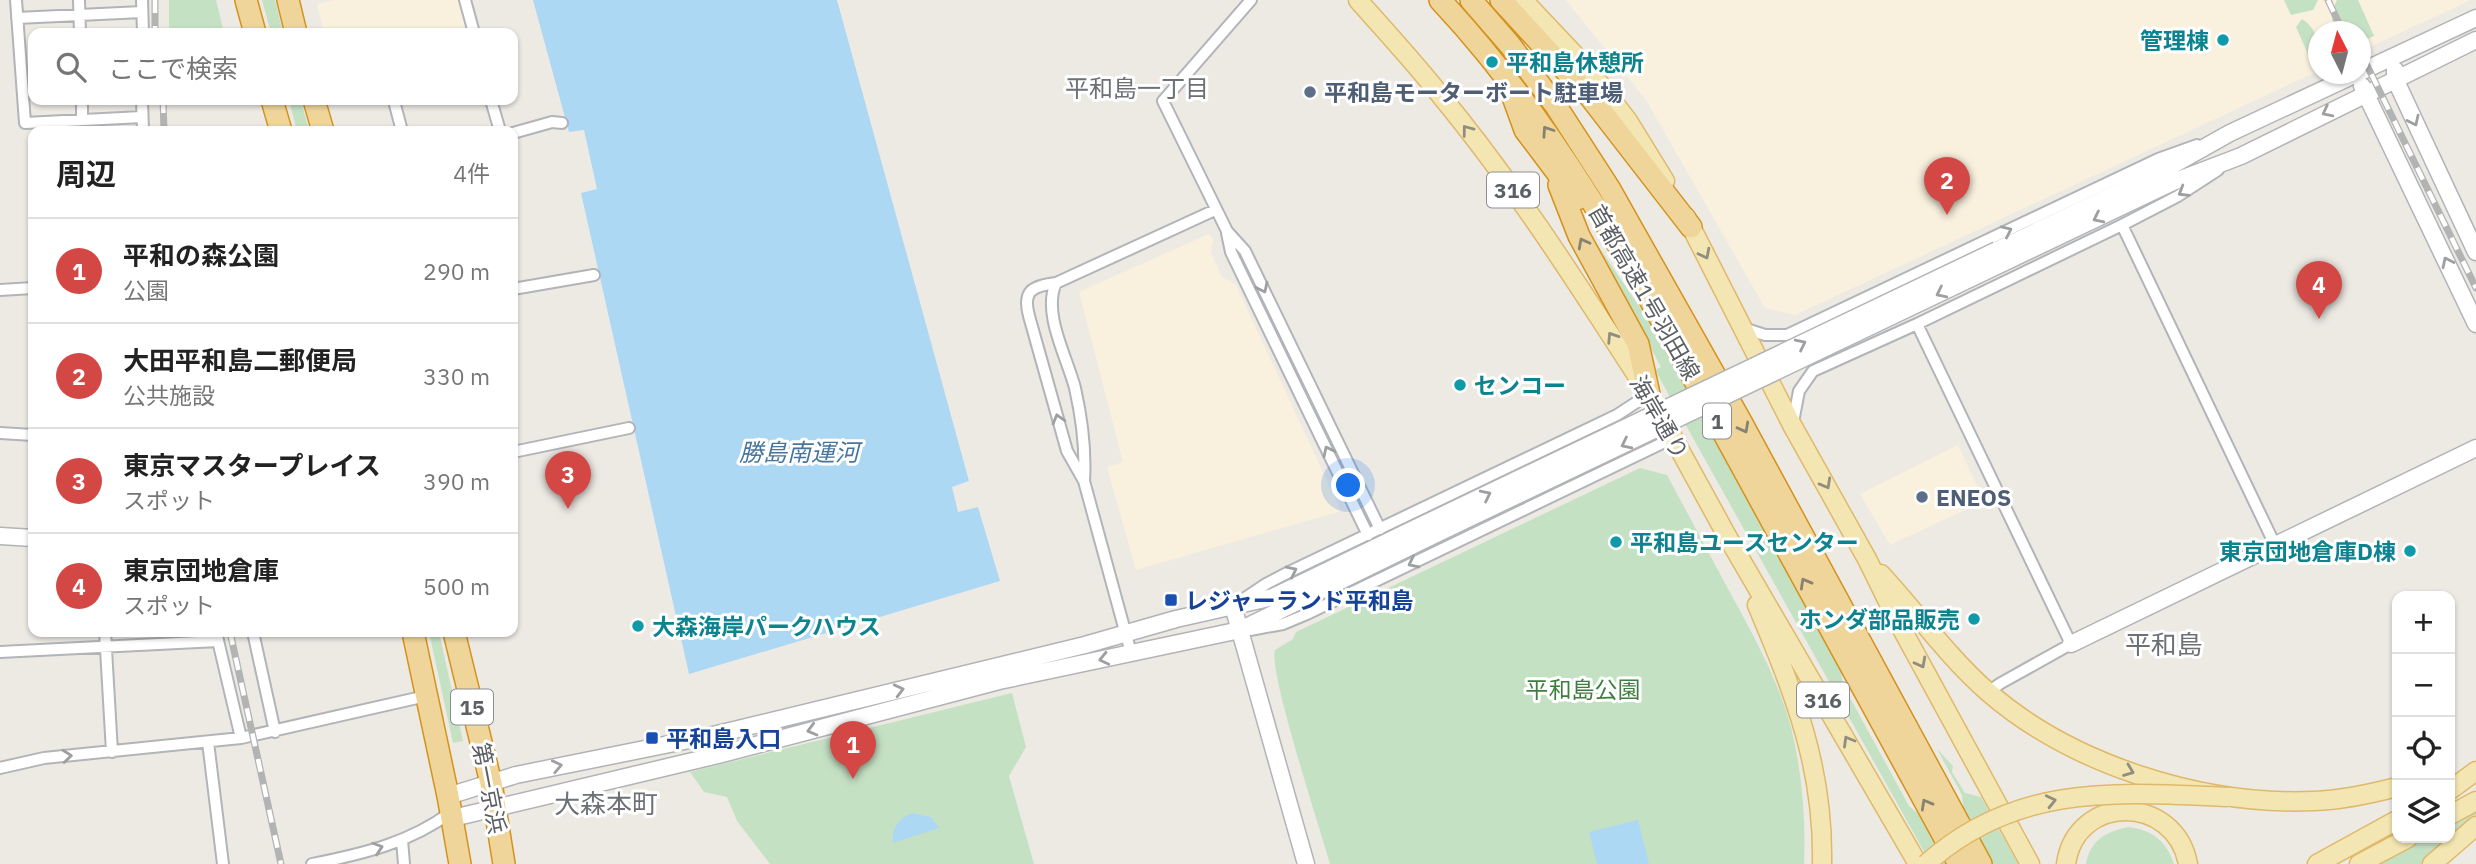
<!DOCTYPE html>
<html lang="ja">
<meta charset="utf-8">
<style>
body{margin:0;font-family:"IBM Plex Sans","Noto Sans JP",sans-serif;background:#f2f2f2;color:#222}
.controls{position:absolute;right:21px;bottom:21px;display:grid;overflow:hidden;border-radius:14px;box-shadow:0 2px 5px #0004}
.controls button{width:63px;height:63px;display:grid;place-items:center;padding:0;border:0;border-bottom:2px solid #e0e0e0;background:#fff;color:#222;font:35px sans-serif}
.compass{position:absolute;left:2308px;top:21px;width:63px;height:63px;border-radius:50%;background:#fff;box-shadow:0 2px 5px #0004;rotate:354deg}
.you{position:absolute;left:1349px;top:486px;width:24px;height:24px;margin:-18px;border:5px solid #fff;border-radius:50%;background:#1a73e8;box-shadow:0 0 0 10px #1a73e833}
.badge{display:grid;place-items:center;width:46px;height:46px;border-radius:50%;background:#d34844;color:#fff;font-size:23px;font-weight:700}
.pin{position:absolute;translate:-50% -58px;filter:drop-shadow(0 2px 4px #0008)}
.pin::after{content:'';position:absolute;top:37px;width:24px;height:21px;background:inherit;clip-path:polygon(0 0,100% 0,50% 100%)}
.list{margin:0;padding:0;list-style:none}
h2{display:flex;justify-content:space-between;align-items:center;height:91px;margin:0;padding:0 28px;font-size:30px}
h2 small{font-size:23px;font-weight:400;color:#767676}
.list li{display:grid;grid-template-columns:46px 1fr auto;gap:21px;align-items:center;box-sizing:border-box;height:105px;padding:0 28px;border-top:2px solid #e0e0e0}
.list b{display:block;font-size:26px;white-space:nowrap}
.list p{margin:0;font-size:23px;white-space:nowrap;color:#767676}
.list em{font-size:23px;font-style:normal;color:#767676}
.icon{flex:none;width:38px;height:38px;fill:none;stroke:currentColor;stroke-width:2;stroke-linecap:round;stroke-linejoin:round}
.map{position:relative;flex:none;width:2476px;height:864px;overflow:hidden}
.search{position:absolute;background:#fff;box-shadow:0 2px 5px #0004;left:28px;top:28px;width:490px;height:77px;display:flex;align-items:center;gap:18px;box-sizing:border-box;padding:0 24px;border-radius:14px;color:#767676;font-size:26px}
.panel{position:absolute;background:#fff;box-shadow:0 2px 5px #0004;left:28px;top:126px;width:490px;height:511px;border-radius:14px}
.map>svg:first-child{display:block}
.commercial{fill:#f9f1dd}
.green{fill:#c5e1c4}
.water{fill:#add8f4}
.lines{fill:none;stroke-linecap:round;stroke-linejoin:round}
.street-casing{stroke:#b1b4b8;stroke-width:14}
.secondary-casing{stroke:#b1b3b7;stroke-width:19}
.primary-casing{stroke:#dfb96b;stroke-width:21}
.highway-casing{stroke:#d4921d;stroke-width:24}
.street{stroke:#fff;stroke-width:10}
.secondary{stroke:#fff;stroke-width:16}
.primary{stroke:#f4e6b2;stroke-width:18}
.highway{stroke:#efd599;stroke-width:21}
.rail-casing{stroke:#b2b3b3;stroke-width:7}
.rail{stroke:#fff;stroke-width:4.5;stroke-dasharray:13;stroke-linecap:butt}
.secondary-bridge-casing{stroke:#b1b3b7;stroke-width:19;stroke-linecap:butt}
.primary-bridge-casing{stroke:#dfb96b;stroke-width:21;stroke-linecap:butt}
.secondary-bridge{stroke:#fff;stroke-width:16}
.primary-bridge{stroke:#f4e6b2;stroke-width:18}
.oneway{stroke:#9d9fa1}
.oneway2{stroke:#918e7f}
.oneway3{stroke:#888273}
.culture-dot{fill:#0f9aa8;stroke:#fff;stroke-width:2.5}
.service-dot{fill:#5c6f8a;stroke:#fff;stroke-width:2.5}
.transit-dot{fill:#1a4fb4;stroke:#fff;stroke-width:2.5}
.labels{text-anchor:middle;dominant-baseline:central;stroke-width:6;stroke-linejoin:round;paint-order:stroke}
.shield{fill:#fff;stroke:#8d8f92;stroke-width:2}
.shield-label{font-size:21px;font-weight:bold;fill:#5c5f63}
.culture-label{font-size:23px;font-weight:bold;fill:#0d838f;stroke:#fff;text-anchor:start}
.service-label{font-size:23px;font-weight:bold;fill:#4e5e75;stroke:#fff;text-anchor:start}
.street-label{font-size:23px;fill:#5c5f63;stroke:#fff}
.transit-label{font-size:23px;font-weight:bold;fill:#164399;stroke:#fff;text-anchor:start}
.park-label{font-size:23px;fill:#407e40;stroke:#fff}
.neighbourhood-label{font-size:24px;fill:#6d7175;stroke:#fff}
.water-label{font-size:24px;font-style:italic;fill:#49759c;stroke:#fff}
.quarter-label{font-size:26px;fill:#6d7175;stroke:#fff}
</style>
<div class="map">
<svg width="2476" height="864" viewBox="0 0 2476 864">
<rect width="100%" height="100%" fill="#edeae4"/>
<!-- commercial -->
<path class="commercial" d="M333 0H460L469 33H324L317 4Z
M1566 0H2471L2361 51 2360 32H2318V71L1795 315 1765 308 1646 100Z
M1209 234 1213 239 1211 253 1222 277 1236 285 1341 511 1136 570 1107 467 1123 462 1079 292Z
M1958 445 1984 501 1890 545 1860 494Z"/>
<!-- green -->
<path class="green" d="M169 0H216L224 33H169Z
M262 0H275L283 33H271Z
M2284 0H2318L2313 10 2291 15Z
M2337 0H2358L2374 36 2361 42 2360 32 2338 31C2329 19 2331 13 2337 0Z
M2302 19C2320 31 2322 50 2315 70L2296 27Z
M289 100H301L309 131H297Z
M1593 238 1649 321 1840 662 1843 685 1909 806 1929 823 1951 864H1931L1655 370 1661 367 1628 305 1596 254Z
M1640 468 1667 475C1689 516 1711 557 1733 598 1756 640 1780 684 1792 731 1802 774 1806 820 1804 864H1330C1321 831 1268 671 1275 650L1293 639 1296 632Z
M429 632H439L463 741 453 743Z
M1012 693 1026 747 1009 776 1034 864H770L737 821 727 797 704 792 690 772Z
M1937 749 1953 766 1952 772 1965 793 1981 797 2018 864H1992L1964 814 1962 795Z
M2476 810V818L2422 864H2380L2427 838H2450V825Z
M2128 827C2152 830 2166 840 2174 864H2086C2090 840 2106 832 2128 827Z"/>
<!-- water -->
<path class="water" d="M533 0H837L969 481 952 487 958 512 978 507 1000 581 689 674 581 193 597 189 584 130 569 132Z
M913 813 931 817 939 828 893 843C891 827 899 818 913 813Z
M1638 820 1649 864H1597L1589 832Z"/>
<g class="lines">
<defs>
<path id="street" d="M16 0 25 123 142 117
M79 0 80 33
M142 0 143 33
M465 0 474 33
M1251 0 1163 101 1227 231 1245 251 1380 529
M17 18 142 12
M82 100V120
M142 100 143 131
M398 100 394 101 402 131
M491 100 500 131
M513 133 552 122 562 123
M2122 225 2275 545
M1227 233 1231 252 1368 535
M1056 283C1042 313 1067 357 1075 388 1082 419 1086 449 1084 481
M513 289 594 275
M0 290 33 288
M1917 324 2071 644 2001 683 1988 692
M1743 328 1765 335H1787L2158 159 2197 145
M1793 422 1799 391 1813 371 1917 324 2122 225 2178 196 2218 170
M0 433 33 435
M513 452 629 428
M1239 602 1266 584 1289 572 1617 415 1649 394
M1250 630 1283 624 1307 614 1673 438
M105 632 112 752
M216 632 241 738
M253 632 275 732
M0 652 218 641
M1131 653 1084 481 1067 451 1029 316C1022 290 1033 286 1056 283L1215 210
M208 742 223 864
M0 768 44 758 241 738 426 696
M402 840 404 864
M312 864C362 854 410 843 451 812"/>
<path id="secondary" d="M2395 70V79L2476 252
M2362 86 2476 324
M1997 250 2164 170 2230 133 2476 18
M2003 263 2173 182 2241 156 2476 40
M0 536 33 538
M1233 606 1306 864
M2071 644 2476 448
M448 796 516 775 709 736 1085 645 1176 619 1273 597 1424 524
M453 818 718 755 999 681 1240 630 1430 537"/>
<path id="primary" d="M1358 0C1386 32 1415 63 1441 96 1517 188 1580 288 1645 388
M1523 0 1590 71 1628 121 1665 181
M1686 217 1792 425 1867 559 1897 620 2030 864
M1659 412 1727 536 1918 864
M1881 574C1917 613 1948 657 1988 692 2072 765 2203 806 2314 801 2342 800 2370 794 2397 787
M1757 605C1794 693 1824 767 1822 864
M2450 790 2476 771
M2450 815 2476 801
M2066 864C2076 793 2175 794 2188 864
M2317 864 2397 820
M2359 864 2408 838
M2432 864 2476 826"/>
<path id="highway" d="M246 0 255 33
M288 0 296 33
M1440 0C1559 127 1640 280 1723 432 1802 576 1880 720 1959 864
M1471 0 1510 45 1556 106 1609 188 1740 420 1981 864
M1501 0 1591 98 1691 227
M1513 97 1525 130 1577 199
M272 100 281 131
M314 100 323 131
M1559 185 1579 236 1638 344 1649 394
M413 632 448 796 460 864
M454 632 491 783 504 864"/>
</defs>
<!-- street casing -->
<use href="#street" class="street-casing"/>
<!-- secondary casing -->
<use href="#secondary" class="secondary-casing"/>
<!-- primary casing -->
<use href="#primary" class="primary-casing"/>
<!-- highway casing -->
<use href="#highway" class="highway-casing"/>
<!-- street -->
<use href="#street" class="street"/>
<!-- secondary -->
<use href="#secondary" class="secondary"/>
<!-- primary -->
<use href="#primary" class="primary"/>
<!-- highway -->
<use href="#highway" class="highway"/>
<defs>
<path id="rail" d="M155 0V33
M2328 0 2343 32
M2360 51 2476 288
M163 100 164 131
M230 632 281 864"/>
</defs>
<!-- rail casing -->
<use href="#rail" class="rail-casing"/>
<!-- rail -->
<use href="#rail" class="rail"/>
<defs>
<path id="secondary-bridge" d="M1424 524 1997 250
M1430 537 2003 263"/>
<path id="primary-bridge" d="M1926 864C2016 783 2117 792 2228 797"/>
</defs>
<!-- secondary-bridge casing -->
<use href="#secondary-bridge" class="secondary-bridge-casing"/>
<!-- primary-bridge casing -->
<use href="#primary-bridge" class="primary-bridge-casing"/>
<!-- secondary-bridge -->
<use href="#secondary-bridge" class="secondary-bridge"/>
<!-- primary-bridge -->
<use href="#primary-bridge" class="primary-bridge"/>
</g>
<!-- one-way arrows -->
<defs><path id="oneway-chevron" d="M-2-3.5L2.5 0L-2 3.5" fill="none" stroke-width="1.6" stroke-linecap="round" stroke-linejoin="round" transform="scale(1.75)"/></defs>
<g class="oneway">
<use href="#oneway-chevron" transform="translate(2327 112) rotate(153)"/>
<use href="#oneway-chevron" transform="translate(2414 121) rotate(65)"/>
<use href="#oneway-chevron" transform="translate(2183 192) rotate(149)"/>
<use href="#oneway-chevron" transform="translate(2098 218) rotate(154)"/>
<use href="#oneway-chevron" transform="translate(2007 231) rotate(-25)"/>
<use href="#oneway-chevron" transform="translate(2447 262) rotate(-116)"/>
<use href="#oneway-chevron" transform="translate(1263 288) rotate(64)"/>
<use href="#oneway-chevron" transform="translate(1941 293) rotate(154)"/>
<use href="#oneway-chevron" transform="translate(1801 344) rotate(-26)"/>
<use href="#oneway-chevron" transform="translate(1058 419) rotate(-106)"/>
<use href="#oneway-chevron" transform="translate(1626 444) rotate(154)"/>
<use href="#oneway-chevron" transform="translate(1328 451) rotate(-116)"/>
<use href="#oneway-chevron" transform="translate(1486 495) rotate(-26)"/>
<use href="#oneway-chevron" transform="translate(1413 563) rotate(154)"/>
<use href="#oneway-chevron" transform="translate(1292 571) rotate(-26)"/>
<use href="#oneway-chevron" transform="translate(1104 659) rotate(167)"/>
<use href="#oneway-chevron" transform="translate(899 690) rotate(-14)"/>
<use href="#oneway-chevron" transform="translate(812 730) rotate(165)"/>
<use href="#oneway-chevron" transform="translate(67 756) rotate(-5)"/>
<use href="#oneway-chevron" transform="translate(557 766) rotate(-12)"/>
<use href="#oneway-chevron" transform="translate(378 848) rotate(-18)"/>
</g>
<g class="oneway2">
<use href="#oneway-chevron" transform="translate(1467 130) rotate(-127)"/>
<use href="#oneway-chevron" transform="translate(1705 254) rotate(63)"/>
<use href="#oneway-chevron" transform="translate(1612 337) rotate(-123)"/>
<use href="#oneway-chevron" transform="translate(1826 484) rotate(61)"/>
<use href="#oneway-chevron" transform="translate(1921 663) rotate(62)"/>
<use href="#oneway-chevron" transform="translate(1848 741) rotate(-120)"/>
<use href="#oneway-chevron" transform="translate(2129 771) rotate(21)"/>
<use href="#oneway-chevron" transform="translate(2051 801) rotate(-13)"/>
</g>
<g class="oneway3">
<use href="#oneway-chevron" transform="translate(1547 131) rotate(-124)"/>
<use href="#oneway-chevron" transform="translate(1583 243) rotate(-118)"/>
<use href="#oneway-chevron" transform="translate(1744 428) rotate(62)"/>
<use href="#oneway-chevron" transform="translate(1805 583) rotate(-119)"/>
<use href="#oneway-chevron" transform="translate(1926 804) rotate(-119)"/>
</g>
<!-- markers -->
<g class="culture-dot">
<circle cx="2223" cy="40" r="7"/>
<circle cx="1492" cy="62" r="7"/>
<circle cx="1460" cy="385" r="7"/>
<circle cx="1616" cy="542" r="7"/>
<circle cx="2410" cy="551" r="7"/>
<circle cx="1974" cy="619" r="7"/>
<circle cx="638" cy="626" r="7"/>
</g>
<g class="service-dot">
<circle cx="1310" cy="92" r="7"/>
<circle cx="1922" cy="497" r="7"/>
</g>
<g class="transit-dot">
<rect x="1164" y="593" width="14" height="14" rx="3.5"/>
<rect x="645" y="731" width="14" height="14" rx="3.5"/>
</g>
<g class="labels">
<!-- shield labels -->
<g class="shield">
<rect x="1487" y="172.5" width="52" height="35" rx="5"/>
<rect x="1703" y="403.5" width="28" height="35" rx="5"/>
<rect x="1797" y="682.5" width="52" height="35" rx="5"/>
<rect x="451" y="689.5" width="42" height="35" rx="5"/>
</g>
<g class="shield-label">
<text x="1513" y="190">316</text>
<text x="1717" y="421">1</text>
<text x="1823" y="700">316</text>
<text x="472" y="707">15</text>
</g>
<!-- culture labels -->
<g class="culture-label">
<text x="2209" y="40" text-anchor="end">管理棟</text>
<text x="1506" y="62">平和島休憩所</text>
<text x="1474" y="385">センコー</text>
<text x="1630" y="542">平和島ユースセンター</text>
<text x="2396" y="551" text-anchor="end">東京団地倉庫D棟</text>
<text x="1960" y="619" text-anchor="end">ホンダ部品販売</text>
<text x="652" y="626">大森海岸パークハウス</text>
</g>
<!-- service labels -->
<g class="service-label">
<text x="1324" y="92">平和島モーターボート駐車場</text>
<text x="1936" y="497">ENEOS</text>
</g>
<!-- street labels -->
<g class="street-label">
<text transform="translate(1645 292) rotate(60)">首都高速1号羽田線</text>
<text transform="translate(1660 417) rotate(60)">海岸通り</text>
<text transform="translate(490 788) rotate(79)">第一京浜</text>
</g>
<!-- transit labels -->
<g class="transit-label">
<text x="1185" y="600">レジャーランド平和島</text>
<text x="666" y="738">平和島入口</text>
</g>
<!-- park labels -->
<g class="park-label">
<text x="1583" y="689">平和島公園</text>
</g>
<!-- neighbourhood labels -->
<g class="neighbourhood-label">
<text x="1137" y="88">平和島一丁目</text>
</g>
<!-- water labels -->
<g class="water-label">
<text x="799" y="452">勝島南運河</text>
</g>
<!-- quarter labels -->
<g class="quarter-label">
<text x="2164" y="644">平和島</text>
<text x="606" y="803">大森本町</text>
</g>
</g>
</svg>
<div class="controls">
<button>+</button>
<button>−</button>
<button><svg class="icon" aria-label="locate" viewBox="0 0 24 24"><circle cx="12" cy="12" r="6"/><path d="M12 2v4M12 18v4M2 12h4M18 12h4"/></svg></button>
<button><svg class="icon" aria-label="layers" viewBox="0 0 24 24"><path d="M12 4l9 5-9 5-9-5zM3 14l9 5 9-5"/></svg></button>
</div>
<svg class="compass" viewBox="-18 -18 36 36"><path d="M0-13l5 13h-10z" fill="#e53935"/><path d="M0 13l5-13h-10z" fill="#767676"/></svg>
<div class="you"></div>
<div class="pin badge" style="left:853px;top:779px">1</div>
<div class="pin badge" style="left:1947px;top:215px">2</div>
<div class="pin badge" style="left:568px;top:509px">3</div>
<div class="pin badge" style="left:2319px;top:319px">4</div>
<div class="search"><svg class="icon" aria-label="search" viewBox="0 0 24 24"><circle cx="10" cy="10" r="6"/><path d="M15 15l6 6"/></svg>ここで検索</div>
<section class="panel">
<h2>周辺<small>4件</small></h2>
<ul class="list">
<li><span class="badge">1</span><div><b>平和の森公園</b><p>公園</p></div><em>290 m</em></li>
<li><span class="badge">2</span><div><b>大田平和島二郵便局</b><p>公共施設</p></div><em>330 m</em></li>
<li><span class="badge">3</span><div><b>東京マスタープレイス</b><p>スポット</p></div><em>390 m</em></li>
<li><span class="badge">4</span><div><b>東京団地倉庫</b><p>スポット</p></div><em>500 m</em></li>
</ul>
</section>
</div>
